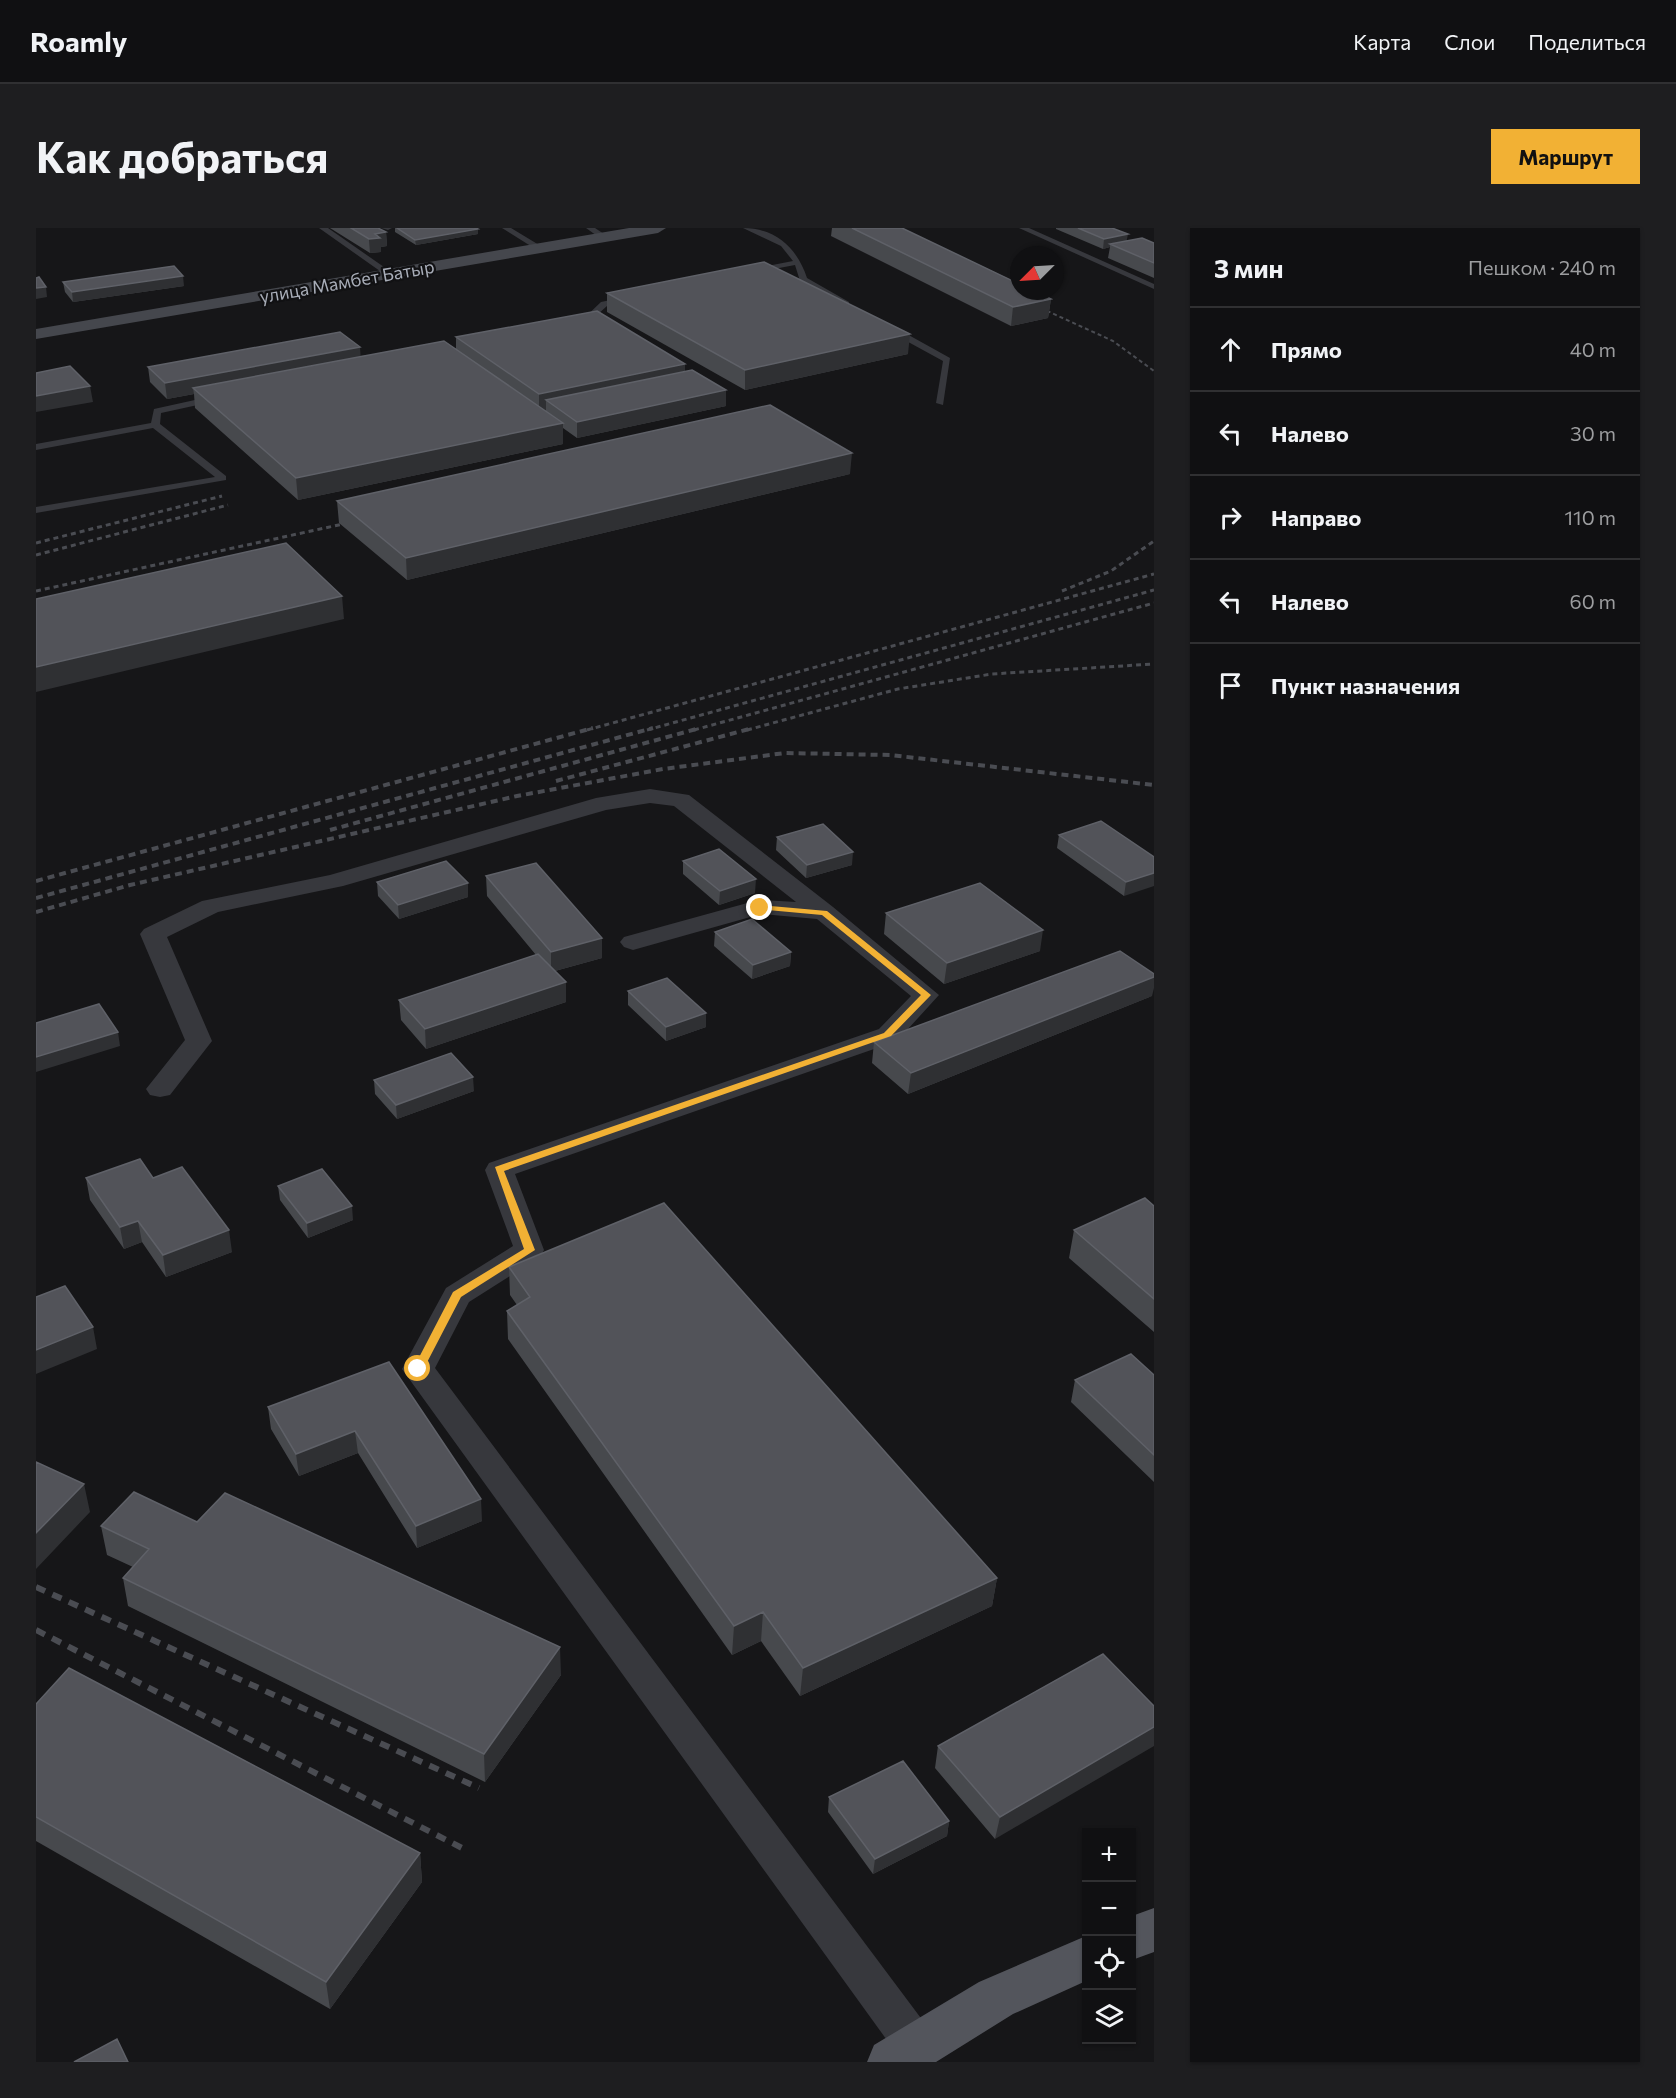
<!DOCTYPE html>
<html lang="ru">
<meta charset="utf-8">
<style>
body{margin:0;font-family:Commissioner,sans-serif;background:#1e1e20;color:#f1f3f6}
.controls{position:absolute;right:18px;bottom:18px;display:grid;overflow:hidden;border-radius:0px;box-shadow:0 2px 4px #0004}
.controls button{width:54px;height:54px;display:grid;place-items:center;padding:0;border:0;border-bottom:2px solid #303032;background:#101012;color:#f1f3f6;font:30px sans-serif}
.compass{position:absolute;left:974px;top:18px;width:54px;height:54px;border-radius:50%;background:#101012;box-shadow:0 2px 4px #0004;rotate:246deg}
.stop{position:absolute;width:18px;height:18px;margin:-14px;border:4px solid #f2b134;border-radius:50%;background:#fff}
.stop.end{background:#f2b134;border-color:#fff;box-shadow:0 2px 6px #0008}
.list{margin:0;padding:0;list-style:none}
h2{display:flex;justify-content:space-between;align-items:center;height:78px;margin:0;padding:0 24px;font-size:26px}
h2 small{font-size:20px;font-weight:400;color:#9c9d9f}
.list li{display:grid;grid-template-columns:39px 1fr auto;gap:18px;align-items:center;box-sizing:border-box;height:84px;padding:0 24px;border-top:2px solid #303032}
.list b{display:block;font-size:22px;white-space:nowrap}
.list em{font-size:20px;font-style:normal;color:#9c9d9f}
.icon{flex:none;width:33px;height:33px;fill:none;stroke:currentColor;stroke-width:2;stroke-linecap:round;stroke-linejoin:round}
.map{position:relative;flex:none;width:1118px;height:1834px;overflow:hidden;border-radius:0px}
header{display:flex;align-items:center;gap:36px;box-sizing:border-box;height:84px;padding:0 30px;background:#101012;border-bottom:2px solid #303032}
header strong{font-size:28px}
nav{display:flex;gap:33px;margin-inline-start:auto;font-size:21px}
.intro{display:flex;align-items:center;justify-content:space-between;box-sizing:border-box;height:144px;padding:0 36px}
h1{margin:0;font-size:42px}
.button{padding:15px 27px;border-radius:0px;background:#f2b134;color:#111;font-size:21px;font-weight:700}
main{display:flex;gap:36px;padding:0 36px}
aside{flex:1;background:#101012;border-radius:0px;box-shadow:0 2px 4px #0004}
.map>svg:first-child{display:block}
.lines{fill:none;stroke-linecap:round;stroke-linejoin:round}
.service{fill:#37383d;fill-rule:evenodd}
.minor{fill:#37383d;fill-rule:evenodd}
.secondary{fill:#45474d;fill-rule:evenodd}
.primary{fill:#53555c;fill-rule:evenodd}
.rail-far3{stroke:#4a4c52;stroke-width:2;stroke-dasharray:4 3;stroke-linecap:butt}
.rail-far2{stroke:#4a4c52;stroke-width:3;stroke-dasharray:5 4;stroke-linecap:butt}
.rail-far1{stroke:#4a4c52;stroke-width:4;stroke-dasharray:7 5;stroke-linecap:butt}
.rail{stroke:#4a4c52;stroke-width:6;stroke-dasharray:10 8;stroke-linecap:butt}
.wall{fill:#47494d}
.shaded-wall{fill:#2f3033}
.building{fill:#525359;stroke:#5f6168;stroke-width:1.5}
.route{fill:#f2b134}
.labels{text-anchor:middle;dominant-baseline:central;stroke-width:4.5;stroke-linejoin:round;paint-order:stroke}
.far-street-label{font-size:18px;fill:#a8adb8;stroke:#111113}
</style>
<header>
<strong>Roamly</strong>
<nav><a>Карта</a><a>Слои</a><a>Поделиться</a></nav>
</header>
<div class="intro"><h1>Как добраться</h1><a class="button">Маршрут</a></div>
<main>
<div class="map">
<svg width="1118" height="1834" viewBox="0 0 1118 1834">
<rect width="100%" height="100%" fill="#161618"/>
<g class="lines">
<!-- service -->
<path class="service" d="M283 0H292L358 46 351 48Z
M345 0H356L352 2Z
M466 0H475L508 20 501 22Z
M550 0H559L571 8 564 10Z
M707 0C741 0 762 22 771 50L813 74V78H807L764 53 759 37 716 45V41L757 33 745 18Z
M983 0H993L1118 56V61Z
M589 69 593 71 592 73 571 78 550 97 543 95 565 74Z
M854 100H860L914 130 907 177 900 175 907 133 854 104Z
M177 168 181 171 180 173 125 185 124 196 190 248V252L0 285V279L179 249 117 200 0 222V216L115 195 118 181Z"/>
<!-- minor -->
<path class="minor" d="M614 561 653 567 797 679 903 767 861 813 479 946 508 1022 504 1029 433 1074 399 1140 896 1805 902 1819 894 1834 866 1833 366 1141 410 1060 477 1018 449 942 453 935 843 801 875 768 781 691 725 686 597 722 588 719 584 714 588 709 715 674 724 672 760 674 638 578 614 575 570 582 307 658 182 684 131 709 176 813 134 867 124 869 114 867 110 861 149 812 104 706 108 701 166 673 294 647 560 570Z"/>
<!-- secondary -->
<path class="secondary" d="M593 0H630L622 5 0 111V101Z"/>
<!-- primary -->
<path class="primary" d="M1118 1680V1724L1096 1732V1688Z
M1050 1708V1753L977 1786 900 1834H831L838 1817 943 1754Z"/>
<!-- rail-far3 -->
<path class="rail-far3" d="M998 77 1077 113 1118 143"/>
<!-- rail-far2 -->
<path class="rail-far2" d="M0 315 186 268
M0 327 192 277
M0 363 321 293
M1026 363 1075 343 1118 313
M551 502 1118 346
M611 502 1118 362
M658 502 1118 375
M711 502 862 461 956 446 1118 436"/>
<!-- rail-far1 -->
<path class="rail-far1" d="M520 553 717 500
M294 602 664 500
M0 653 557 500
M0 670 617 500
M0 684 94 657 481 568 627 541 749 525 854 527 1118 557"/>
<!-- rail -->
<path class="rail" d="M0 1359 443 1560
M0 1402 426 1620"/>
</g>
<!-- wall -->
<path class="wall" d="M294 0H344V1L350 4 351 18 345 19V24L334 25Z
M359 0H440L442 6 380 17 359 4Z
M796 0H866L1015 71 1012 90 975 98 795 8Z
M1020 0H1076L1091 13 1118 15V50L1072 30 1074 19 1067 21 1020 1Z
M27 54 148 58 37 74 29 64Z
M571 65 872 126 709 162 571 84Z
M420 109 649 136V144L690 162V178L541 210 527 200V216L262 272 159 180 158 166 131 171 114 154 112 139 324 128 420 121Z
M814 246 371 352 303 295 301 273Z
M1023 607 1118 629 1088 668 1021 620Z
M741 609 816 637 770 650 740 622Z
M647 633 719 665 683 677 647 646Z
M450 648 566 730 519 743 530 774 390 821 365 792 363 772 500 727 451 668Z
M341 654 432 655V669L363 691 342 668Z
M850 685 1004 723 908 756 848 706Z
M679 704 755 724 754 738 716 751 678 718Z
M592 763 670 785V799L630 813 592 777Z
M1116 768 872 866 836 835 838 814Z
M338 852 438 863 361 891 339 866Z
M50 950H117L196 1024 130 1049 106 1014 88 1021 54 972Z
M242 958 317 992 272 1010 244 972Z
M1118 978V1104L1033 1030 1038 1002Z
M473 1039 961 1350 956 1378 764 1468 725 1413 696 1427 472 1111 471 1083 481 1077 474 1067Z
M353 1134 446 1293 381 1320 322 1225 263 1248 235 1201 232 1179Z
M1118 1147V1254L1035 1174 1039 1152Z
M161 1294 525 1447 449 1554 92 1378 87 1350 97 1339 71 1327 65 1298Z
M1067 1426 959 1611 899 1540 902 1518Z
M0 1476 384 1625 386 1654 294 1781 0 1613Z
M793 1569 913 1593 911 1608 837 1646 792 1584Z"/>
<!-- shaded-wall -->
<path class="shaded-wall" d="M332 0H344V5L350 4 351 18 345 19V24L334 25Z
M442 1V6L380 17 379 12Z
M1092 6 1090 16H1074V19L1067 21 1068 11Z
M147 48 148 58 37 74 36 64Z
M10 59 11 69 0 71V60Z
M1015 71 1012 90 975 98 977 79Z
M874 106 872 126 709 162V142Z
M324 119 325 134 157 160 158 166 131 171 129 155Z
M649 136V156L510 172V185L503 186V166Z
M54 158 57 174 0 184V168Z
M690 162V178L541 210V194Z
M527 195V216L262 272 260 250Z
M816 225 814 246 371 352 370 330Z
M306 368 308 391 0 464V439Z
M817 624 816 637 770 650 771 637Z
M1118 645V658L1088 668 1090 654Z
M720 651 719 665 683 677 684 663Z
M432 655V669L363 691 362 677Z
M1007 702 1004 723 908 756 911 735Z
M566 710V730L515 744V724Z
M755 724 754 738 716 751 717 737Z
M1118 749V760L1116 768 872 866 875 845Z
M530 754V774L390 821 389 801Z
M670 785V799L630 813V799Z
M82 804 84 818 0 844V829Z
M437 849 438 863 361 891 360 877Z
M316 978 317 992 272 1010 271 995Z
M102 993 106 1014 88 1021 84 999Z
M193 1002 196 1024 130 1049 127 1027Z
M57 1099 61 1121 0 1146V1122Z
M319 1203 322 1225 263 1248 260 1226Z
M48 1256 54 1284 0 1341V1305Z
M445 1271 446 1293 381 1320 380 1298Z
M961 1350 956 1378 764 1468 767 1440Z
M727 1384 725 1413 696 1427 698 1398Z
M524 1419 525 1447 449 1554 448 1526Z
M1118 1499V1518L959 1611 964 1589Z
M913 1593 911 1608 837 1646 839 1631Z
M384 1625 386 1654 294 1781 290 1754Z"/>
<!-- building -->
<path class="building" d="M315 0H342L350 4 339 6 344 10 333 11Z
M361 0H440L442 1 379 12Z
M816 0H866L983 56V63H998L1015 71 977 79Z
M1042 0H1076L1092 6 1068 11Z
M1106 10 1118 15V35L1074 16Z
M728 34 874 106 709 142 571 65Z
M138 38 147 48 36 64 27 54Z
M3 49 10 59 0 60V50Z
M561 83 649 136 503 166 420 109Z
M304 104 324 119 129 155 112 139Z
M408 113 527 195 260 250 157 160Z
M34 138 54 158 0 168V145Z
M656 142 690 162 541 194 510 172Z
M734 177 816 225 370 330 301 273Z
M250 315 306 368 0 439V371Z
M1065 593 1118 629V645L1090 654 1023 607Z
M787 596 817 624 771 637 741 609Z
M683 621 720 651 684 663 647 633Z
M410 633 432 655 362 677 341 654Z
M500 635 566 710 515 724 450 648Z
M944 655 1007 702 911 735 850 685Z
M716 691 755 724 717 737 679 704Z
M1084 723 1118 746V749L875 845 838 814Z
M502 726 530 754 389 801 363 772Z
M631 750 670 785 630 799 592 763Z
M63 776 82 804 0 829V795Z
M415 825 437 849 360 877 338 852Z
M104 931 117 950 146 939 193 1002 127 1027 102 993 84 999 50 950Z
M286 941 316 978 271 995 242 958Z
M1109 970 1118 978V1071L1038 1002Z
M628 975 961 1350 767 1440 727 1384 698 1398 471 1083 494 1069 473 1039Z
M29 1058 57 1099 0 1122V1069Z
M1095 1126 1118 1147V1227L1039 1152Z
M353 1134 445 1271 380 1298 319 1203 260 1226 232 1179Z
M0 1234 48 1256 0 1305Z
M98 1264 161 1294 189 1265 524 1419 448 1526 87 1350 113 1321 65 1298Z
M1067 1426 1118 1478V1499L964 1589 902 1518Z
M33 1440 384 1625 290 1754 0 1589V1476Z
M867 1533 913 1593 839 1631 793 1569Z
M81 1811 92 1834H38Z"/>
<!-- route -->
<path class="route" d="M724 677 791 683 895 767 855 808 468 943 499 1022 425 1069 386 1144H378L377 1141 417 1064 488 1021 459 939 848 805 885 767 786 687 721 681Z"/>
<g class="labels">
<!-- far-street labels -->
<g class="far-street-label">
<text transform="translate(311 53) rotate(-10)">улица Мамбет Батыр</text>
</g>
</g>
</svg>
<div class="controls">
<button>+</button>
<button>−</button>
<button><svg class="icon" aria-label="locate" viewBox="0 0 24 24"><circle cx="12" cy="12" r="6"/><path d="M12 2v4M12 18v4M2 12h4M18 12h4"/></svg></button>
<button><svg class="icon" aria-label="layers" viewBox="0 0 24 24"><path d="M12 4l9 5-9 5-9-5zM3 14l9 5 9-5"/></svg></button>
</div>
<svg class="compass" viewBox="-18 -18 36 36"><path d="M0-13l5 13h-10z" fill="#e53935"/><path d="M0 13l5-13h-10z" fill="#9c9d9f"/></svg>
<div class="stop" style="left:382px;top:1141px"></div>
<div class="stop end" style="left:724px;top:680px"></div>
</div>
<aside>
<h2>3 мин<small>Пешком · 240 m</small></h2>
<ul class="list">
<li><svg class="icon" aria-label="ahead" viewBox="0 0 24 24"><path d="M12 20V5M6 11l6-6 6 6"/></svg><div><b>Прямо</b></div><em>40 m</em></li>
<li><svg class="icon" aria-label="left" viewBox="0 0 24 24"><path d="M17 20v-9H6M10 6l-5 5 5 5"/></svg><div><b>Налево</b></div><em>30 m</em></li>
<li><svg class="icon" aria-label="right" viewBox="0 0 24 24"><path d="M7 20v-9h11M14 6l5 5-5 5"/></svg><div><b>Направо</b></div><em>110 m</em></li>
<li><svg class="icon" aria-label="left" viewBox="0 0 24 24"><path d="M17 20v-9H6M10 6l-5 5 5 5"/></svg><div><b>Налево</b></div><em>60 m</em></li>
<li><svg class="icon" aria-label="arrive" viewBox="0 0 24 24"><path d="M6 21V4h12l-3 4 3 4H6"/></svg><div><b>Пункт назначения</b></div></li>
</ul>
</aside>
</main>
